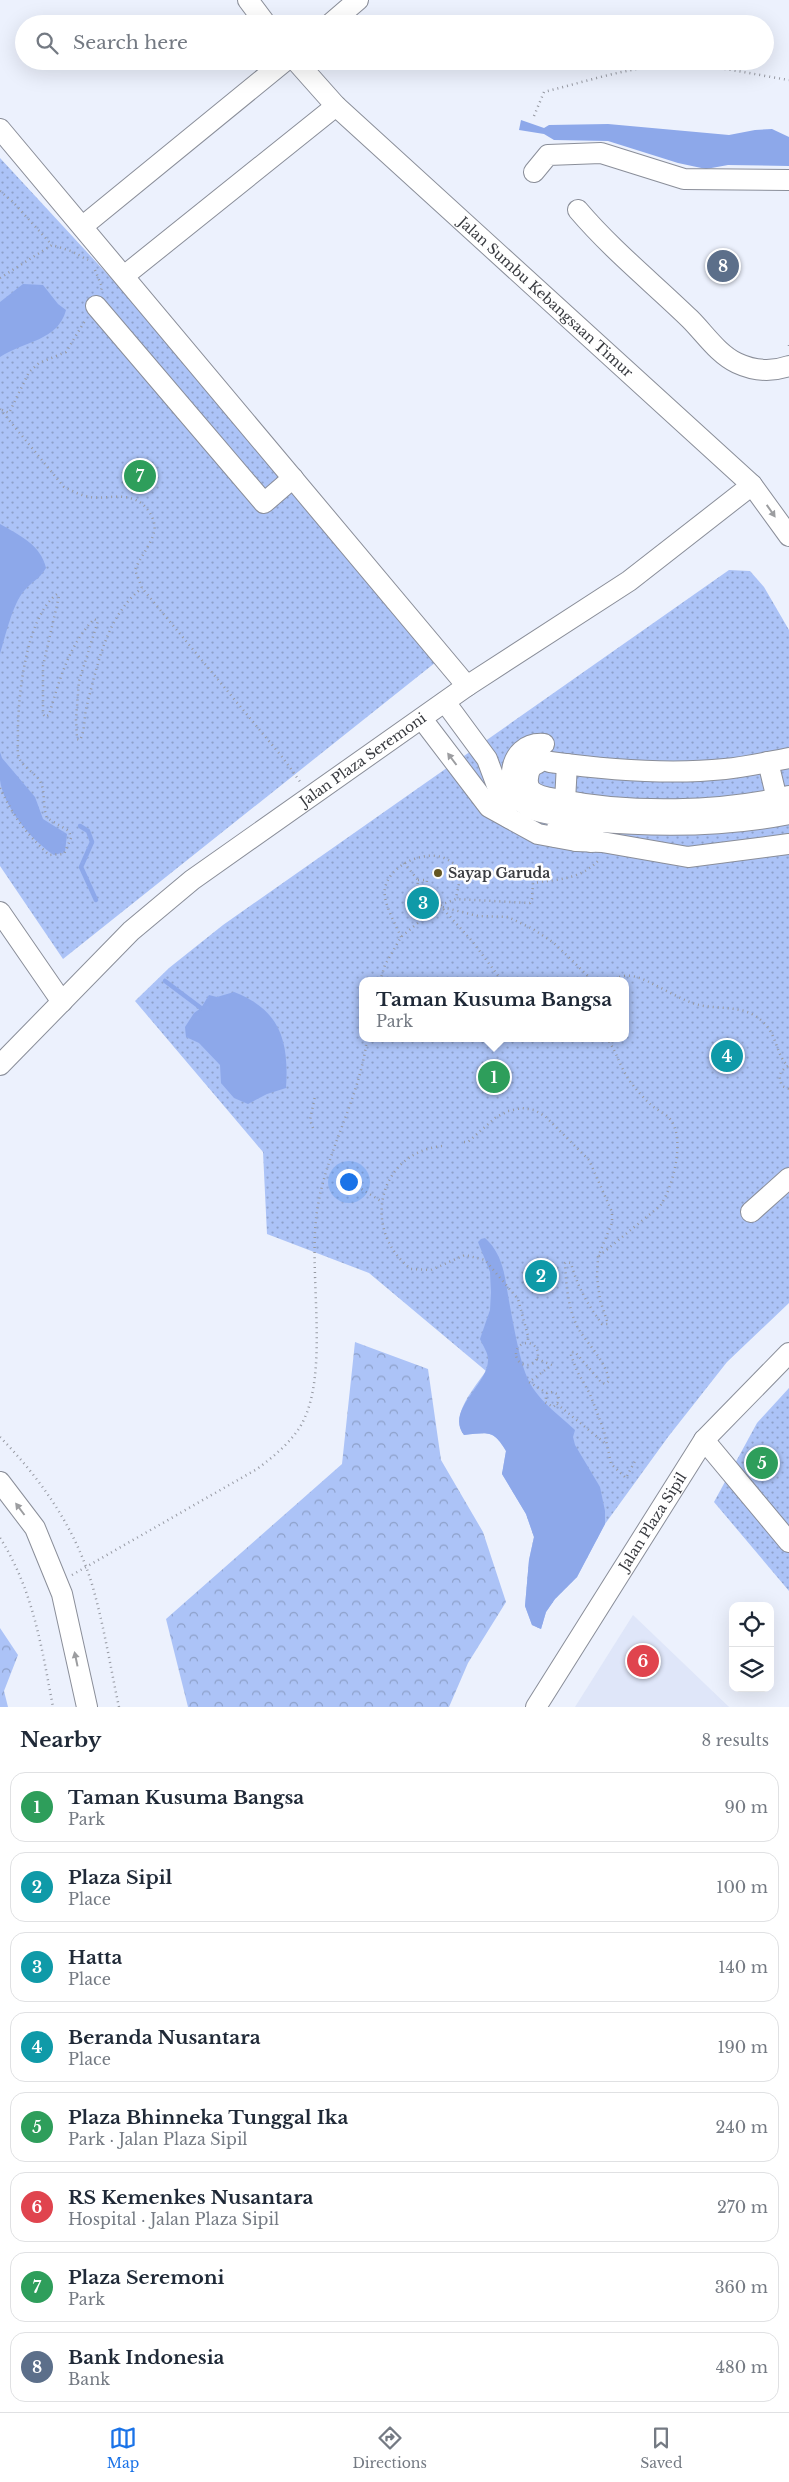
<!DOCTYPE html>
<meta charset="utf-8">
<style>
body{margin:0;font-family:"Libre Baskerville",serif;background:#f6f6f7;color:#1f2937}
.controls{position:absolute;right:15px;bottom:15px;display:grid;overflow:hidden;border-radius:10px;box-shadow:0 5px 20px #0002}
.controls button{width:45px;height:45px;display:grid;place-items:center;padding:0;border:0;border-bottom:1px solid #e0e1e3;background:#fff;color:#1f2937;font:25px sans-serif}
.you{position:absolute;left:348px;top:1181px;width:18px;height:18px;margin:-12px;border:4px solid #fff;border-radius:50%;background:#1a73e8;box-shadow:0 0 0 8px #1a73e833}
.badge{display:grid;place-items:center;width:32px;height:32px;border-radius:50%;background:#1a73e8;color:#fff;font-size:16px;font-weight:700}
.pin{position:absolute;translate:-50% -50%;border:2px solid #fff;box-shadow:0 1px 5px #0006}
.popup{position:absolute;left:359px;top:977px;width:270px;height:65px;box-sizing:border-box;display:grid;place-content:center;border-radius:10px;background:#fff;filter:drop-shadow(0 1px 4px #0005);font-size:16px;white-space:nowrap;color:#747a83}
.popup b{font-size:19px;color:#1f2937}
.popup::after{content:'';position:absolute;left:50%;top:100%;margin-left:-10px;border:10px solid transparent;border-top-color:#fff}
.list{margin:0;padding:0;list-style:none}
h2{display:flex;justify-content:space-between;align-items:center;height:65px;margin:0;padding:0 20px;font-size:21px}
h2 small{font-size:16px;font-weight:400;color:#747a83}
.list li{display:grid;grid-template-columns:32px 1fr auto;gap:15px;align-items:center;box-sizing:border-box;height:70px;margin:0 10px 10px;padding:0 10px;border:1px solid #e0e1e3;border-radius:15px}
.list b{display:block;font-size:19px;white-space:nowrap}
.list p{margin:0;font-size:16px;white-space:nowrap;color:#747a83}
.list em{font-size:16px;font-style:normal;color:#747a83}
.icon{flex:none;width:28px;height:28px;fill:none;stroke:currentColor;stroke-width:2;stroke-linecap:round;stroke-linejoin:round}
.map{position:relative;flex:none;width:789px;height:1707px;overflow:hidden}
.search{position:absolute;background:#fff;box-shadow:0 5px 20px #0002;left:15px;right:15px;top:15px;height:55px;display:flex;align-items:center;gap:12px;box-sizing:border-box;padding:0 18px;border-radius:28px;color:#747a83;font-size:19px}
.sheet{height:705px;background:#fff}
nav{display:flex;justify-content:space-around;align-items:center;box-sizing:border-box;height:70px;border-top:1px solid #e0e1e3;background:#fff;font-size:14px;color:#747a83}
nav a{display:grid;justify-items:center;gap:2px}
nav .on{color:#1a73e8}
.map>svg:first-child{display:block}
.built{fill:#dfe6f9}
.grass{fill:url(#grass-dots);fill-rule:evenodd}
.forest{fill:url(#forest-crowns)}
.water{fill:#8da8ea}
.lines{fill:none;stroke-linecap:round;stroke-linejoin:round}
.stream{stroke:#8da8ea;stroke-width:4.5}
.minor-casing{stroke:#8a8e99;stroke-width:22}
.path{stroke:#979aa3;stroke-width:2.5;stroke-dasharray:1 4;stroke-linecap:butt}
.minor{stroke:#fff;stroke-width:20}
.oneway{fill:#9c9da0}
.poi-dot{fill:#645623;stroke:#fefefe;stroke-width:2}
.labels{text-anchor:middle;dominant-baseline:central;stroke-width:5;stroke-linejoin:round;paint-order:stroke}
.street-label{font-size:14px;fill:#393b40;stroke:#fefefe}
.poi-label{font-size:14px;font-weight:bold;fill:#393b40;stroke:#fefefe;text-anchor:start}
</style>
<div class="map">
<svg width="789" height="1707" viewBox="0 0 789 1707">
<defs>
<pattern id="grass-dots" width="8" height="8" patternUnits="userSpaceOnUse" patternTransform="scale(1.25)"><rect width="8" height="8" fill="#acc3f7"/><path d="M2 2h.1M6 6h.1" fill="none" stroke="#8da0c9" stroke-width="1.8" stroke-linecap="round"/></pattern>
<pattern id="forest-crowns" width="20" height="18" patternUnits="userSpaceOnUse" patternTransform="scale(1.25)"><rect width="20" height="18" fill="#acc3f7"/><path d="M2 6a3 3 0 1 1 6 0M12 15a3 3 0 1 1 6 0" fill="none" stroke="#8da0c9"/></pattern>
</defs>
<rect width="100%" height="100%" fill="#ecf1fd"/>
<!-- built -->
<path class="built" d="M633 1615 729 1707H575Z"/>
<!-- grass -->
<path class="grass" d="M0 158 123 291 436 662 63 959 0 866Z
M729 570 750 571 764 587 789 630V1303L727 1362 668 1437 605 1524 577 1577 555 1599 546 1612 541 1629 532 1625 525 1606 529 1560 534 1537 526 1514 502 1474 506 1451C493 1429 488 1433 464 1435 449 1416 475 1387 486 1371L369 1273 267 1234 263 1152 135 1001 169 968 223 925ZM363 981H625V1038H363Z
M789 1388V1591L714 1502 757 1423Z"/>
<!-- forest -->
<path class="forest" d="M355 1342 428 1369 441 1460 483 1532 506 1602 468 1663 449 1707H188L166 1619 342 1464Z
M0 1628 18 1655 4 1691 8 1707H0Z"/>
<!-- water -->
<path class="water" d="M521 120 544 128 549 125 608 124 729 135 755 130 772 129 789 137V166L728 165 706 169 678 163 608 141 554 140 544 134 519 130Z
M23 284 43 285 58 304 66 310C58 341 24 341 0 357V302Z
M0 524C19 535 41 545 46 568 39 580 32 581 24 591 13 603 5 637 0 654Z
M0 752 2 758 35 797 43 819 67 834 65 852 54 855C32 841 3 806 0 780 0 771 0 761 0 752Z
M234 992C281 1010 289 1042 286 1088L267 1094 248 1104 234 1098 221 1083 220 1065 199 1043 186 1037 185 1027 194 1013 201 1008 209 995 217 997Z
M485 1238C504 1255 505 1279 509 1301 513 1322 519 1358 527 1377 536 1399 558 1414 575 1430L573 1437 575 1445 600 1487 605 1511V1524L577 1577 555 1599 546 1612 541 1629 532 1625 525 1606 529 1560 534 1537 526 1514 502 1474 506 1451C493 1429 488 1433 464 1435 445 1411 487 1385 488 1361 489 1354 483 1346 480 1339L490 1310 491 1292 490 1272 478 1242 481 1239Z"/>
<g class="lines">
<!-- stream -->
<path class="stream" d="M80 826 88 831 92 842 81 867 96 900
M165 981 201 1008"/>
<defs>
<g id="minor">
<path d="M248 0 266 24"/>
<path d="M330 24 358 0"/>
<path id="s1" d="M296 61 336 106 752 485 789 536"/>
<path d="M0 129 467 686"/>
<path d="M534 172 548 155 601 153 684 179 789 180"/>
<path d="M578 210C612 250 653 283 690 319 705 334 718 354 737 363 754 371 772 372 789 366"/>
<path d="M83 226 285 61"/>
<path d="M124 276 336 106"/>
<path d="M96 306 264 503 293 478"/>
<path d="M445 702 487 759 509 818"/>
<path d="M422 719 489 807 538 834 576 841 602 842 688 857 789 844"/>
<path d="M544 744C506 741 501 795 532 809 540 813 550 814 559 815L556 837"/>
<path d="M543 760 531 767C528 774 526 782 530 789 537 798 552 798 562 800 632 814 720 812 789 796"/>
<path d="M550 762C608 770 667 775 725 769 746 767 768 762 789 758"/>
<path d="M768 762 777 799"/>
<path d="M565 801 567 764"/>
<path d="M576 841 578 803"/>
<path d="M591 842 592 821C659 827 723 827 789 814"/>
<path d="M0 912 62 1002"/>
<path id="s2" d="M0 1065 131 931 192 880 467 686 629 581 752 485"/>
<path d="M751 1212 789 1178"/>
<path d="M704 1440 789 1542"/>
<path d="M0 1482 35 1528 62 1594 87 1707"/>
<path id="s3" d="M536 1707 704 1440 789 1353"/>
</g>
</defs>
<!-- minor casing -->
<use href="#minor" class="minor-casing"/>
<!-- path -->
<path class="path" d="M534 116 544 92C584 82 626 68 667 65 707 63 750 74 789 80
M0 191 13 202 52 245
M95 270 102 287 101 290
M0 278 52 245 71 251 88 260
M789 345V346
M0 409 64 487C72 491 80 495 89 497 110 500 134 488 150 513 153 518 156 526 154 532 151 545 140 557 135 570L142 588 283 758 301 783
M2 410 9 413 29 372 39 363 66 352 86 319
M0 788C15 819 24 831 49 855L64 854 71 838 69 831 47 818C42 806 46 792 40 781 35 773 23 767 19 758 17 753 18 744 18 739 17 702 25 618 57 594L59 596 43 666V714L45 717 49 715C59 681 69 645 94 619L98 621 79 681 76 719 77 739 80 740C85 731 84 719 86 709 97 667 106 616 142 588
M404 863 418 880 417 889 426 890
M418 880H427L426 890 472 941 502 981
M438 906 478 916 508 917 533 929 554 943 593 981
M401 937C396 925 387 910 385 897 380 868 427 845 450 861 454 864 459 866 460 872 461 879 457 891 456 899
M380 981 385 965 401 937 438 906 456 899 530 903 532 899 533 883C560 879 580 880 600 859
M508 981 515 979 519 981
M610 981C618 977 623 975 632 976 650 979 678 1000 699 1005 721 1010 746 1004 764 1023 777 1035 776 1055 788 1066
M788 1066C779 1072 778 1076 782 1086L789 1089
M313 1128 310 1120 315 1096
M464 1142H468L495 1118 508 1111 522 1108 534 1110 545 1116 589 1160 612 1212V1223L598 1257 597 1277 600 1300 608 1324H602C588 1305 577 1286 571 1263L567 1262 565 1263C566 1284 568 1309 578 1328 588 1345 606 1361 609 1381L605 1384 601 1382 575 1352H571V1355L577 1371 590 1394 604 1431 611 1464 626 1478 635 1461
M442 1146C377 1153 361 1231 411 1269L431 1270 465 1255 485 1260 518 1299 528 1336V1343
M353 1184 381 1201
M599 1256 660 1206C673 1188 686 1138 670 1119 665 1113 657 1110 651 1105 645 1099 638 1092 633 1085 621 1071 618 1054 607 1038
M516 1354a11 11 0 1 1 22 0a11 11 0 1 1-22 0Z
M537 1359 552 1365 529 1382 547 1393 553 1392 557 1394 559 1399 557 1404 553 1407 545 1402 547 1393
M557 1404 606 1444
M0 1437C44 1482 79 1534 95 1595 105 1632 111 1670 119 1707
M0 1538C33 1589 42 1649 53 1707
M72 1575 257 1469C273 1457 289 1444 300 1427 332 1374 306 1268 318 1205 328 1147 360 1098 367 1038"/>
<!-- minor -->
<use href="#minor" class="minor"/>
</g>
<!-- one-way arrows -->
<defs><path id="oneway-solid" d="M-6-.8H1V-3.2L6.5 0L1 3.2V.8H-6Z" transform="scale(1.25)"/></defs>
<g class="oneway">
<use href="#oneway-solid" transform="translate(771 511) rotate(55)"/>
<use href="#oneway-solid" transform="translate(452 759) rotate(-127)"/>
<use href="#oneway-solid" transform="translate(20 1509) rotate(-127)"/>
<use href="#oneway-solid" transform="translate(76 1659) rotate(-102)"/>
</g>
<!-- markers -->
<circle class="poi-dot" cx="438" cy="873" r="5"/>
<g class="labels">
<!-- street labels -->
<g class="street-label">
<text stroke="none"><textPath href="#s1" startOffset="344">Jalan Sumbu Kebangsaan Timur</textPath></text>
<text stroke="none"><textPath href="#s2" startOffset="476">Jalan Plaza Seremoni</textPath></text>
<text stroke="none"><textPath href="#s3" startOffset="219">Jalan Plaza Sipil</textPath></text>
</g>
<!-- poi labels -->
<g class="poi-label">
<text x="448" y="873">Sayap Garuda</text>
</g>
</g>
</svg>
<div class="controls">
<button><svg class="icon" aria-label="locate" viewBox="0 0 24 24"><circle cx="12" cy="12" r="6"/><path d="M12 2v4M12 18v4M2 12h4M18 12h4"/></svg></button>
<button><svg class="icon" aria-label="layers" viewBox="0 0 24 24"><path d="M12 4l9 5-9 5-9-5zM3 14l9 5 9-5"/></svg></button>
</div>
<div class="you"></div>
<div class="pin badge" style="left:494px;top:1077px;background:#2e9e5b">1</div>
<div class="popup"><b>Taman Kusuma Bangsa</b>Park</div>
<div class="pin badge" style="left:541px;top:1276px;background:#0f9aa8">2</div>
<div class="pin badge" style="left:423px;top:903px;background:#0f9aa8">3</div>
<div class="pin badge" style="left:727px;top:1056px;background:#0f9aa8">4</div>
<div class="pin badge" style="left:762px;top:1463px;background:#2e9e5b">5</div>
<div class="pin badge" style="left:643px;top:1661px;background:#e0444e">6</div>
<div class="pin badge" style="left:140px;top:476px;background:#2e9e5b">7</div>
<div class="pin badge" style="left:723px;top:266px;background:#5c6f8a">8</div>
<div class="search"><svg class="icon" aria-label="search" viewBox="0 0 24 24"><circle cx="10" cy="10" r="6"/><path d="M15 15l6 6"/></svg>Search here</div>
</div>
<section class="sheet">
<h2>Nearby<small>8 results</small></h2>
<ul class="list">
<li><span class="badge" style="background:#2e9e5b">1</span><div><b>Taman Kusuma Bangsa</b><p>Park</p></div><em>90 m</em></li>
<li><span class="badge" style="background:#0f9aa8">2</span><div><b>Plaza Sipil</b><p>Place</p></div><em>100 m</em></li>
<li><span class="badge" style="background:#0f9aa8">3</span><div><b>Hatta</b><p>Place</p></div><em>140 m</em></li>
<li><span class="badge" style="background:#0f9aa8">4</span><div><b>Beranda Nusantara</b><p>Place</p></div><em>190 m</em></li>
<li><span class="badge" style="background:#2e9e5b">5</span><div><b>Plaza Bhinneka Tunggal Ika</b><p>Park · Jalan Plaza Sipil</p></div><em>240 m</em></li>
<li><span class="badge" style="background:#e0444e">6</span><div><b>RS Kemenkes Nusantara</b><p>Hospital · Jalan Plaza Sipil</p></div><em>270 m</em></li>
<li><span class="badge" style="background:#2e9e5b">7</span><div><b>Plaza Seremoni</b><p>Park</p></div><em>360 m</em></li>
<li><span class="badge" style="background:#5c6f8a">8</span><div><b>Bank Indonesia</b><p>Bank</p></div><em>480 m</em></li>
</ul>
</section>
<nav>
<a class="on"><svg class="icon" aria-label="map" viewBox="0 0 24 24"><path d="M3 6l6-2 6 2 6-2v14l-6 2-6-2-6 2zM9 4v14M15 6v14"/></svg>Map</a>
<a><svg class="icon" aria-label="directions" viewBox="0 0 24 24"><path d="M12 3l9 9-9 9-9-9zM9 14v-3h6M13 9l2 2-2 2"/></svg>Directions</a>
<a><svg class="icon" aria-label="saved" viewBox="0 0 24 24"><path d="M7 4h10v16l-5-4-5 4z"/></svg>Saved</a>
</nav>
